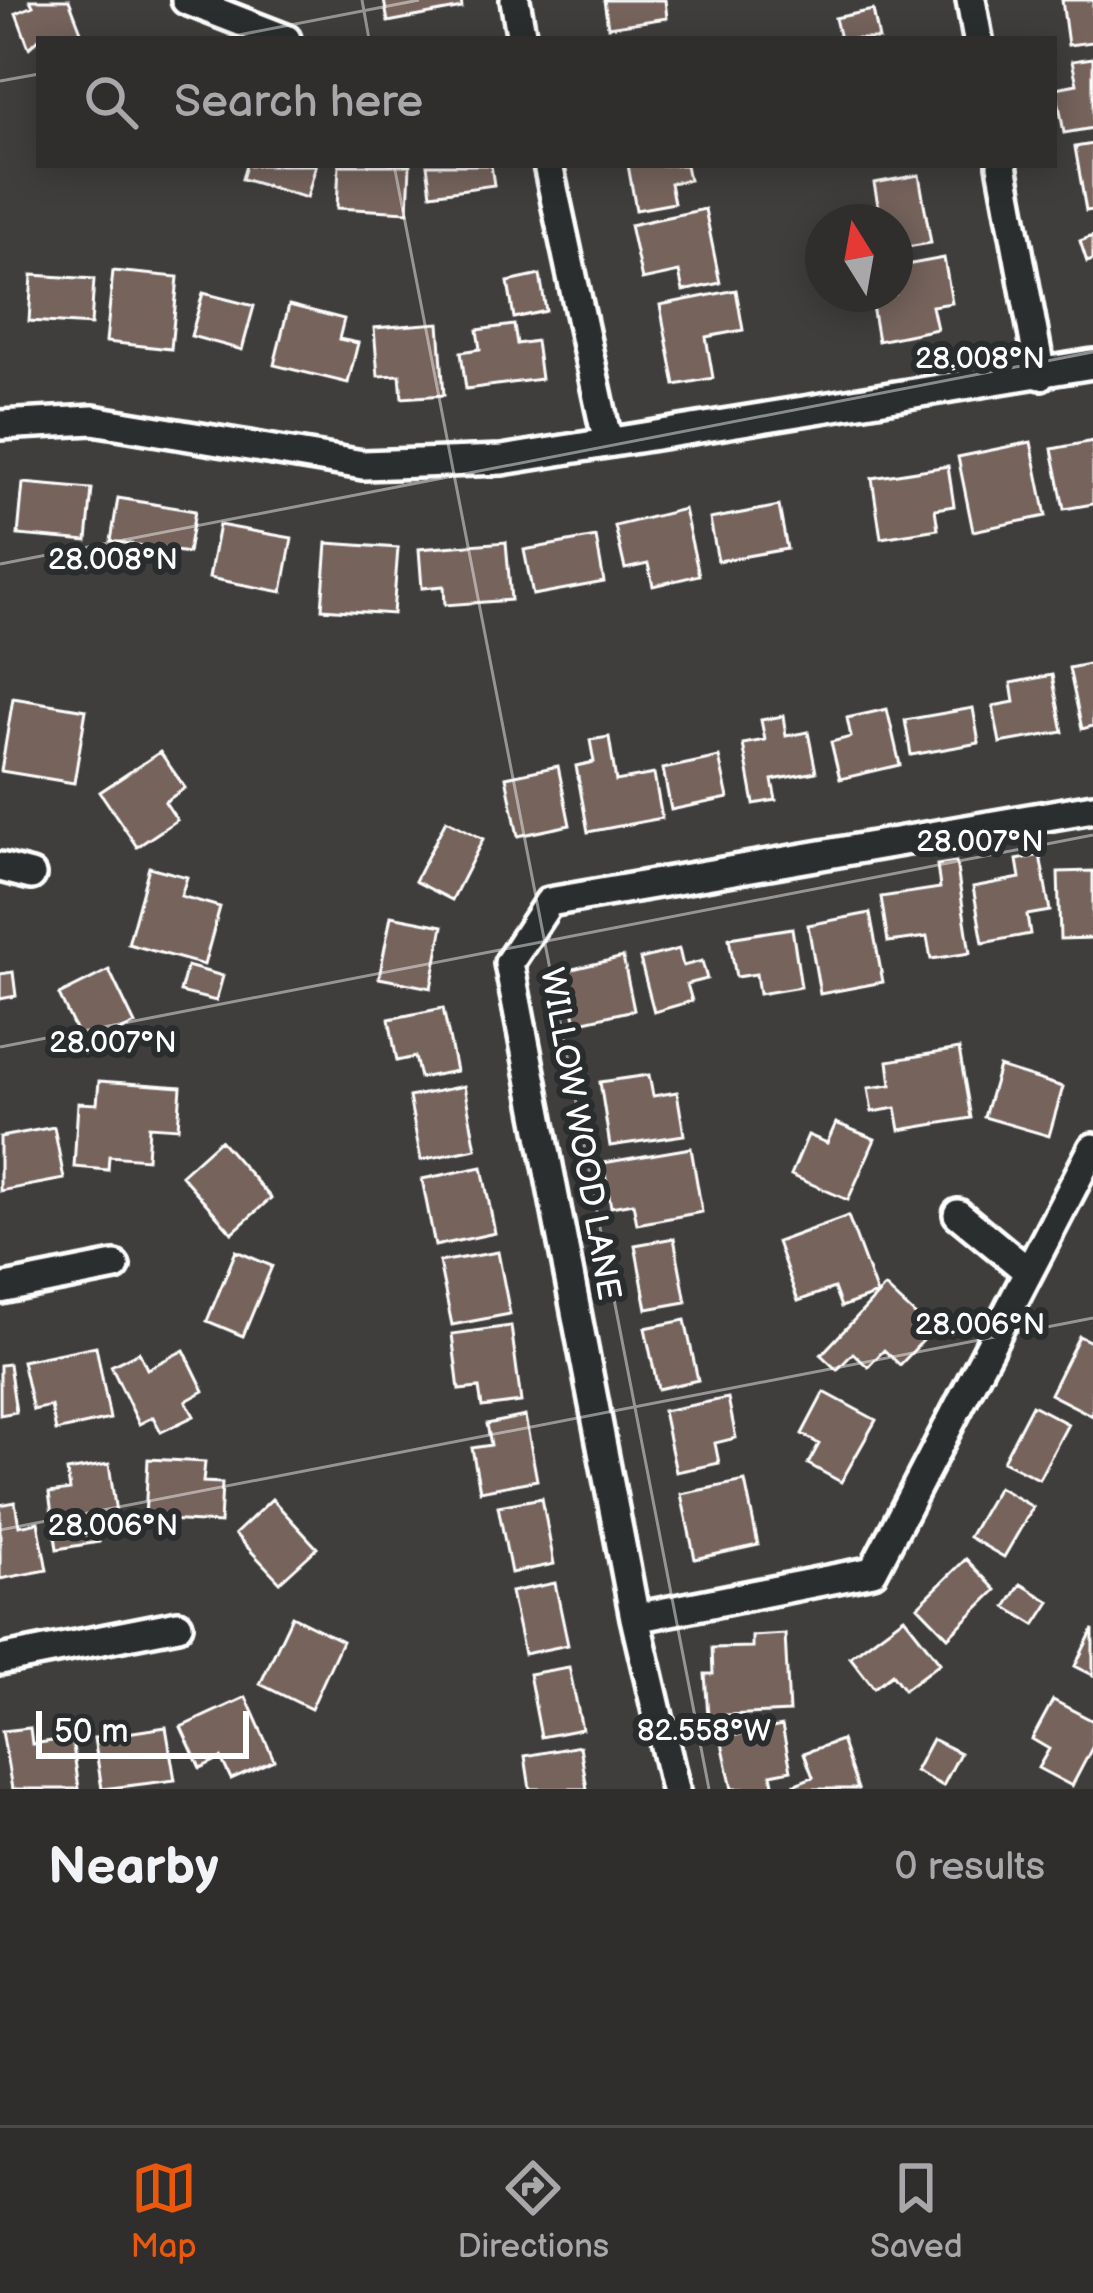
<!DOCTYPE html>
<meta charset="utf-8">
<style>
body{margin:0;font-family:"Balsamiq Sans",sans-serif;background:#383635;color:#f1f3f6}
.compass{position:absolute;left:805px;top:204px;width:108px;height:108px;border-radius:50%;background:#302e2d;box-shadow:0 6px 30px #0003;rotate:349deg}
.scale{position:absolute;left:36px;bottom:30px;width:213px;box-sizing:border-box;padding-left:12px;border:6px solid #fff;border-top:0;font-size:33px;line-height:42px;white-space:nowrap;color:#fff;-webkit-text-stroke:9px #2a2d2e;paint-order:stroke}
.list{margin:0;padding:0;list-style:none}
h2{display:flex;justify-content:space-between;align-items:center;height:156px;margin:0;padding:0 48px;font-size:51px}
h2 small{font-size:39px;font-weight:400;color:#a8a8aa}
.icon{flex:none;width:66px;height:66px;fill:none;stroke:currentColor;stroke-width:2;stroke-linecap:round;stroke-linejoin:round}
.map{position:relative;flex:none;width:1093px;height:1789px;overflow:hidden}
.search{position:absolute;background:#302e2d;box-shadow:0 6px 30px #0003;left:36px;right:36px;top:36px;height:132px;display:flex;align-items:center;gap:30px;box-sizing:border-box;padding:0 42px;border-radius:0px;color:#a8a8aa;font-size:45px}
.sheet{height:336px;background:#302e2d}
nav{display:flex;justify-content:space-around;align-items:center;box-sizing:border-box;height:168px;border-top:3px solid #4b4a49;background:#302e2d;font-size:33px;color:#a8a8aa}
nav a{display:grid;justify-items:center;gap:6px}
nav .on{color:#ea580c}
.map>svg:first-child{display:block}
.building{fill:#75645c;stroke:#fff;stroke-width:3}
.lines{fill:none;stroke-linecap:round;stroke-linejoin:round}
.street-casing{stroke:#fff;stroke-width:36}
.street{stroke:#2a2d2e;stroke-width:27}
.ticks{fill:none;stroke:#fff;stroke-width:3;stroke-opacity:0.45}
.labels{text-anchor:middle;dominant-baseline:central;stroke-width:12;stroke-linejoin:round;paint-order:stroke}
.street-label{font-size:33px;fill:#fff;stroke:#2a2d2e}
.ticks-label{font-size:30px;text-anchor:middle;fill:#fff;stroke:#2a2d2e;stroke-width:12;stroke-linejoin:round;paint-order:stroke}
</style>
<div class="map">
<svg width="1093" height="1789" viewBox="0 0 1093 1789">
<rect width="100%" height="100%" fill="#403e3c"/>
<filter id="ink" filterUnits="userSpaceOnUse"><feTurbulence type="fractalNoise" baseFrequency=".00833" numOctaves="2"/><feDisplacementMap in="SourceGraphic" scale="24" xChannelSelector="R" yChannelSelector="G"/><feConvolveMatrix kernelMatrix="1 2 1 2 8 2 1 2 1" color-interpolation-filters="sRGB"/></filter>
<g filter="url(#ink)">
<!-- building -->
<path class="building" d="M30 0H69L84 39H39L29 48 16 13 33 6Z
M384 0H461L462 8 388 22Z
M604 0H665L667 18 608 27Z
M1062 0H1093V42L1068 45Z
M873 10 879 39H840L835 18Z
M1093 58V128L1064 133 1056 88 1077 84 1072 61Z
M1093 144V210L1086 211 1075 147Z
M246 165H316L307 198 242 179Z
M339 165H410L408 212 337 208Z
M427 165H491L494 185 431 194Z
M628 165H686L689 180 670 183 674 203 636 210Z
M919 175 931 243 895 249V222H858L856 210 878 205 874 183Z
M705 209 720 283 683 291 679 272 642 280 630 225Z
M1093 236V260L1087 262 1080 241Z
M944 258 952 303 932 306 937 329 878 341 870 294H895V267Z
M113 271 178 277 171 349 106 342Z
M32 275 94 279 91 325 29 321Z
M540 275 546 311 514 318 508 282Z
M736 290 743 330 706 337 713 378 675 385 660 305Z
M203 293 254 306 242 350 191 336Z
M289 305 344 319 339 339 358 343 348 383 274 365Z
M439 323 444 395 402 398 400 375 378 376 374 328Z
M514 325 517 344 536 341 541 379 466 389 461 352 480 349 477 330Z
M1093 441V504L1064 509 1052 449Z
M1031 442 1046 516 973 531 958 457Z
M948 466 954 506 935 509 938 529 881 538 872 478Z
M23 483 92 489 87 541 18 535Z
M118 498 195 511 188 553 111 541Z
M779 506 787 549 718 561 710 519Z
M684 509 699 575 653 586 648 564 625 569 615 526Z
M219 525 292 538 282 592 209 578Z
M596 537 604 582 533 595 524 550Z
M506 542 511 600 445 605 444 586 422 588 419 549Z
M327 543 398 548 393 614 322 609Z
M1093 663V726L1082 729 1069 668Z
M1052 675 1063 732 1000 743 993 706 1014 702 1011 683Z
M13 698 86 710 74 783 1 771Z
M973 708 979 743 911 755 905 720Z
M887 709 900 765 840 779 831 742 851 737 847 718Z
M783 716 786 736 808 732 816 772 772 780 776 800 754 804 743 744 765 740 761 720Z
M609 737 616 781 654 774 662 818 588 832 576 766 594 762 590 740Z
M160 752 185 788 165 802 177 820 137 847 100 792Z
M719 757 728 798 671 810 663 769Z
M558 766 570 825 518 836 506 777Z
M446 820 483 839 452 900 415 881Z
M1040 855 1050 911 1027 915 1030 934 983 943 973 887 1020 878 1017 860Z
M956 862 970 953 931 959 927 937 888 942 881 897 940 888 937 865Z
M149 867 187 877 181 896 220 907 204 965 128 944Z
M1093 871V938L1060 939 1058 872Z
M870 913 883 982 820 994 808 925Z
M391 916 443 926 431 988 379 978Z
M792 928 801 987 759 994 756 974 736 977 729 938Z
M679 949 683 966 702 961 707 979 687 984 692 1001 654 1012 640 959Z
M623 957 634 1010 576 1023 564 971Z
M187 966 223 976 216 1001 180 992Z
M109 970 135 1024 84 1048 59 995Z
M13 972 16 996 0 999V974Z
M443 1008 456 1071 420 1078 415 1057 397 1061 389 1019Z
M959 1049 971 1118 900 1130 896 1108 872 1112 868 1088 891 1085 888 1061Z
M999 1067 1063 1087 1049 1136 984 1117Z
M649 1075 653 1096 677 1092 684 1135 610 1146 600 1082Z
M99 1081 181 1087 178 1128 149 1126 147 1159 109 1156 108 1170 74 1167 78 1103 97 1104Z
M464 1086 476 1149 421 1160 409 1097Z
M836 1123 875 1139 848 1200 791 1175 808 1135 827 1143Z
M54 1127 64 1179 0 1191V1137Z
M220 1140 271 1198 232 1233 181 1175Z
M691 1148 702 1212 637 1224 633 1203 611 1207 603 1163Z
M482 1167 495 1233 435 1246 422 1179Z
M848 1216 877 1294 841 1307 834 1288 798 1301 777 1242Z
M674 1238 686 1302 647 1309 635 1245Z
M236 1251 272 1266 243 1336 207 1321Z
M498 1252 510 1314 452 1325 439 1262Z
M885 1287 932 1331 900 1365 884 1350 868 1367 853 1353 837 1370 821 1355Z
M685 1320 698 1380 658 1389 645 1328Z
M511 1326 521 1402 482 1407 479 1388 459 1390 452 1334Z
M1079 1336 1093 1343V1416L1050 1394Z
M96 1346 110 1419 56 1431 51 1406 33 1410 22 1361Z
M184 1350 204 1391 186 1401 194 1416 161 1432 153 1417 139 1424 111 1366 139 1352 147 1369Z
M9 1364 16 1412 0 1415V1365Z
M824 1392 876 1420 841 1482 808 1464 819 1444 802 1434Z
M728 1398 736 1438 715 1443 719 1463 676 1472 663 1411Z
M1032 1405 1068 1424 1039 1479 1003 1461Z
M525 1416 537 1480 480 1491 472 1448 491 1445 487 1424Z
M148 1459 205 1462 203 1482 222 1483 220 1523 145 1519Z
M109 1464 117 1520 96 1524 99 1542 57 1549 49 1493 70 1490 67 1471Z
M745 1481 758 1545 695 1559 681 1494Z
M998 1487 1033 1507 1004 1557 969 1537Z
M542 1498 554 1564 511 1573 498 1506Z
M272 1499 317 1548 280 1582 235 1534Z
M15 1502 19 1526 38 1522 47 1570 0 1579V1505Z
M966 1559 996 1590 948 1637 918 1606Z
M555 1583 568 1645 524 1654 511 1592Z
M1021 1584 1050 1602 1035 1625 1006 1607Z
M292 1616 342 1641 311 1709 260 1684Z
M904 1617 940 1663 904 1690 892 1674 874 1688 850 1657Z
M1093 1629V1675L1075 1666Z
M785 1634 789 1712 708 1716 705 1674H713L712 1648 752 1647V1636Z
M569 1667 582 1729 541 1737 529 1674Z
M246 1697 274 1760 231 1779 221 1758 200 1768 181 1727Z
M1053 1700 1093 1721V1746L1072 1786 1038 1768 1049 1749 1032 1739Z
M782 1726 791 1770 771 1774 774 1789H732L721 1738Z
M166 1727 175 1780 102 1789 94 1738Z
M30 1728 32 1744 72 1738 79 1789H12L2 1731Z
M932 1739 960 1753 943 1786 915 1771Z
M841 1740 858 1789H797L795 1784 813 1777 804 1753Z
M580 1746 587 1789H530L525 1756Z"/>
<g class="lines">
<defs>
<path id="street" d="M186 0 286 39
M515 0 522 39
M971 0 978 39
M548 165 607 439
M1002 165 1041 375
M0 425 93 420 363 465 502 460 1093 364
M0 867 31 875
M958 1214 1025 1269
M0 1289 115 1266
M635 1618 873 1571 1093 1148
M0 1660 178 1625
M675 1789 635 1618 509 963 549 902 1093 808"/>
</defs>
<!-- street casing -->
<use href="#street" class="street-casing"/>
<!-- street -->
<use href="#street" class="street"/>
</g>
</g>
<!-- ticks -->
<path class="ticks" d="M362 0 369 39M218 39 419 0M0 81 39 74M394 165 709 1789M0 564 1093 352M0 1047 1093 835M0 1530 1093 1318"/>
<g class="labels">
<!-- street labels -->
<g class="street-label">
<text transform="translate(580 1134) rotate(80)">WILLOW WOOD LANE</text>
</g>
</g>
<g class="ticks-label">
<text x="980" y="368">28.008°N</text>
<text x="113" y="569">28.008°N</text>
<text x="980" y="851">28.007°N</text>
<text x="113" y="1052">28.007°N</text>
<text x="980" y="1334">28.006°N</text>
<text x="113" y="1535">28.006°N</text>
<text x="704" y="1740">82.558°W</text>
</g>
</svg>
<svg class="compass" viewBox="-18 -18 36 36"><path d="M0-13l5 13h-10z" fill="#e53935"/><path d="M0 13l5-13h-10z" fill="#a8a8aa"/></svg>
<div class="scale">50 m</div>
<div class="search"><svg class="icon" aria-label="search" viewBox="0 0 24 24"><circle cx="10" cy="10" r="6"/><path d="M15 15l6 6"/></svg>Search here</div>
</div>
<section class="sheet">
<h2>Nearby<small>0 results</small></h2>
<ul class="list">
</ul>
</section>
<nav>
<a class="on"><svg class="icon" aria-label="map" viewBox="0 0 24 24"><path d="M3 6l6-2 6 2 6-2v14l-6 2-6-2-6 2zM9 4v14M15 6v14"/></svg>Map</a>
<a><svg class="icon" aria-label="directions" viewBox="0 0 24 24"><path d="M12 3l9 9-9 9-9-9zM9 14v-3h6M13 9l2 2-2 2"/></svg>Directions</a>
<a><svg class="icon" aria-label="saved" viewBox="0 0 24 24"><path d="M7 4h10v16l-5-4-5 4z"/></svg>Saved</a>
</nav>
